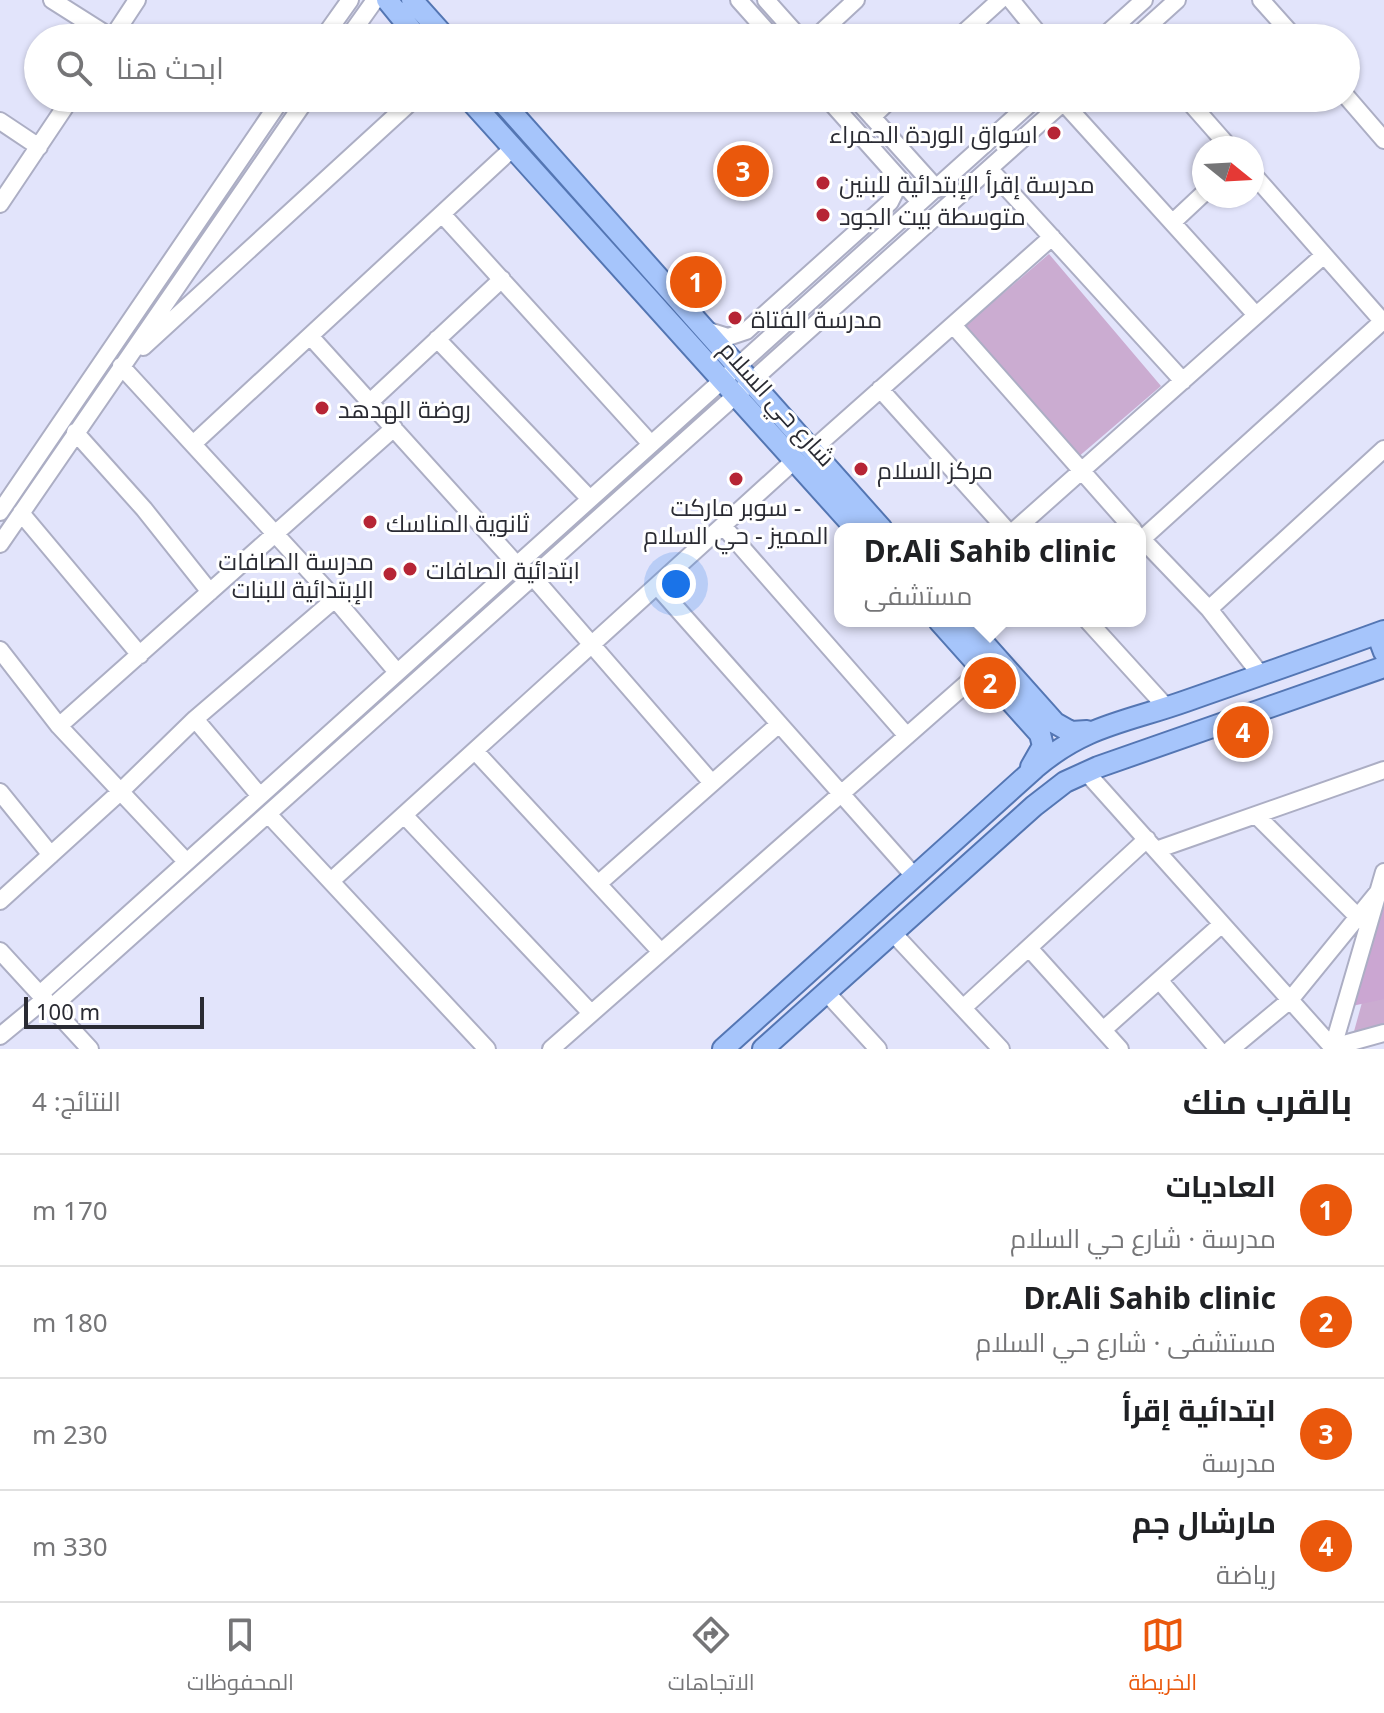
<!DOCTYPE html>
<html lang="ar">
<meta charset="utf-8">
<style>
body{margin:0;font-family:"Noto Sans",Cairo,sans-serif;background:#f6f6f6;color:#202124;direction:rtl}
.compass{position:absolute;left:1192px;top:136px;width:72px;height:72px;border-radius:50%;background:#fff;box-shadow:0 2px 6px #0004;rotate:108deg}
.scale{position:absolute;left:24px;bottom:20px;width:180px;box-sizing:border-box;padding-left:8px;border:4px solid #2a2b33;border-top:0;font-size:22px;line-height:28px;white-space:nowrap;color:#2a2b33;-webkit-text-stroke:6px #fff;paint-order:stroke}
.you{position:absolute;left:676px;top:584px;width:28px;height:28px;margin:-20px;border:6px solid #fff;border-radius:50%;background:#1a73e8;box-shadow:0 0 0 12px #1a73e833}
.badge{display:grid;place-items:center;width:52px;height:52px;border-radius:50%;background:#ea580c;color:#fff;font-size:26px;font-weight:700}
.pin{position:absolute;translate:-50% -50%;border:4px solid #fff;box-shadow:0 2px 8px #0006}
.popup{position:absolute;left:834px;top:523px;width:312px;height:104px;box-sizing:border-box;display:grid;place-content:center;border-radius:16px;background:#fff;filter:drop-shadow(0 2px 6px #0005);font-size:26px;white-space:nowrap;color:#757577}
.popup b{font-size:30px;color:#202124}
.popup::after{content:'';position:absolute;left:50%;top:100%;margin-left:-16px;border:16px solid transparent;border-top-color:#fff}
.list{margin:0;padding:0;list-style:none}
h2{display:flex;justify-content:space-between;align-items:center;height:104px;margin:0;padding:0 32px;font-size:34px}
h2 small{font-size:26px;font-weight:400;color:#757577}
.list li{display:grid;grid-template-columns:52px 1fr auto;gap:24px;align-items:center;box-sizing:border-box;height:112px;padding:0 32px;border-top:2px solid #e0e0e0}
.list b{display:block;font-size:30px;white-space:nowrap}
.list p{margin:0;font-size:26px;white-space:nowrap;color:#757577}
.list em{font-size:26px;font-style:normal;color:#757577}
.icon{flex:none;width:44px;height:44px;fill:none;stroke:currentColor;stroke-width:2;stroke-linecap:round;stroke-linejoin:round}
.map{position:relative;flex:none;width:1384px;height:1049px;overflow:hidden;direction:ltr}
.search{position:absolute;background:#fff;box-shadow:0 2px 6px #0004;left:24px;right:24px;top:24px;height:88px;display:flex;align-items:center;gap:20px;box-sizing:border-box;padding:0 28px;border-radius:44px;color:#757577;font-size:30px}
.sheet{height:552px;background:#fff}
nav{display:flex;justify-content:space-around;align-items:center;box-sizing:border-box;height:112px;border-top:2px solid #e0e0e0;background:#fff;font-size:22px;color:#757577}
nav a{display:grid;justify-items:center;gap:4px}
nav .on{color:#ea580c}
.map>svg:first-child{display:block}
.green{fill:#cbacd1}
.forest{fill:#cba6d2}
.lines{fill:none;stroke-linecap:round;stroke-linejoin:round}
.minor-casing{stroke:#acaec4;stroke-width:20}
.major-casing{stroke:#5476b3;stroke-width:24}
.minor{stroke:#fff;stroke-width:16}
.major{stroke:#a6c5fb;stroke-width:20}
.poi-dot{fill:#b62535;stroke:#fff;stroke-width:3}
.labels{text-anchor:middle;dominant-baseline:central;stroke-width:6;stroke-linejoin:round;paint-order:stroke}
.poi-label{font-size:24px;fill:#2a2b33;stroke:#fff;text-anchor:start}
.street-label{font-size:24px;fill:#2a2b33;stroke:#fff}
</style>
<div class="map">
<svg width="1384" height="1049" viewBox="0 0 1384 1049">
<rect width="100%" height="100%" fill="#e2e4fb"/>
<!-- green -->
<path class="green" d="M1049 254 1161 386 1077 458 965 326Z
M1384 923V1023L1353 1035Z"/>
<!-- forest -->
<path class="forest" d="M1384 901V999L1352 1006 1355 997Z"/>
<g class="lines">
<defs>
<path id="minor" d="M52 0 112 38
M739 0 773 38
M766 0 800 38
M1011 0 1042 38
M1261 0 1295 38
M112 38 137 0
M323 38 350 0
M348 38 375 0
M815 38 856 0
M958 38 1000 0
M1102 38 1144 0
M1135 38 1177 0
M1346 96 1384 140
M827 98 920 202
M855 98 937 189
M1186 98 1230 148
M1063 102 1256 315
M872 117 892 98
M0 121 39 147
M1252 173 1384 323
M995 175 1183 381
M0 204 71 98
M442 214 651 444
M1173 222 1204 193
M953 325 1133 529
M706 330 728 337 746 331 890 202 894 194 890 169
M310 336 517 565
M437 339 590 499
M143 347 415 98
M121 366 335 599 397 672
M880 389 1006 529
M370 402 502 279
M75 432 144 509 210 592
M193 444 513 148
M812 450 1052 237
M0 512 282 98
M21 513 140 655
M723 526 907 736
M1016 529 1324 255
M1140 537 1209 609 1261 675
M1142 539 1384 320
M0 544 307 98
M533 577 712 783
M657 586 915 877
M1209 609 1384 449
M1088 621 1167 708
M0 650 59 726 182 857
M195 719 260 796
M59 726 394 428
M475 751 661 952
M1086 772 1334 1049
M0 792 51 855
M268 814 487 1049
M404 815 591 1013
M1256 815 1358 917
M1156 850 1384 770
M331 881 795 460
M598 884 779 724
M0 901 120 792 195 719 335 599
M893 933 1001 1049
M1029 948 1120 1049
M0 951 90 1049
M1159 980 1218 1049
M826 992 878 1049
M40 994 1036 98
M52 1007 1068 98
M963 1008 1147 839
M1103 1030 1222 924
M0 1036 45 999
M1333 1047 1384 872
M1333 1047 1384 1033
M551 1049 983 669
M1231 1049 1290 1000 1378 892"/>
<path id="major" d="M387 0 418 38
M412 0 446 38
M468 98 856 529
M499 98 882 529
M939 621 1040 734 1043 746 1031 767
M964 621 1055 723 1071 732 1087 731
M1383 632 1381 644 1384 652
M723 1049 1035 768C1085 725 1127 722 1186 701 1252 678 1318 655 1384 631
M763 1049 1034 806 1065 782 1098 767 1384 667"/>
</defs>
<!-- minor casing -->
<use href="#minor" class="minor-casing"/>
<!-- major casing -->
<use href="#major" class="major-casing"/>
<!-- minor -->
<use href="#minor" class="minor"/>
<!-- major -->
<use href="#major" class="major"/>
</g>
<!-- markers -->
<g class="poi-dot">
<circle cx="1054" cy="133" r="8"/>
<circle cx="823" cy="183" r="8"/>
<circle cx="823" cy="215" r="8"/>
<circle cx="735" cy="318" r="8"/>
<circle cx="322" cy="408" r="8"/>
<circle cx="861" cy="469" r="8"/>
<circle cx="736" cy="479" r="8"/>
<circle cx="370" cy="522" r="8"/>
<circle cx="410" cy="569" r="8"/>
<circle cx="390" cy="574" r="8"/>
</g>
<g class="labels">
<!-- poi labels -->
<g class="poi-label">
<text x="1038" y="133" text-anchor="end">اسواق الوردة الحمراء</text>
<text x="839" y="183">مدرسة إقرأ الإبتدائية للبنين</text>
<text x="839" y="215">متوسطة بيت الجود</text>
<text x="751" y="318">مدرسة الفتاة</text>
<text x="338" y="408">روضة الهدهد</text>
<text x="877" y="469">مركز السلام</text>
<text x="736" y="506" text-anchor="middle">سوبر ماركت -<tspan x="736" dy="28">المميز - حي السلام</tspan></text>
<text x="386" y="522">ثانوية المناسك</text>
<text x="374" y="560" text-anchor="end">مدرسة الصافات<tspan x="374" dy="28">الإبتدائية للبنات</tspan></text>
<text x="426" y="569">ابتدائية الصافات</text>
</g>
<!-- street labels -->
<g class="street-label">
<text transform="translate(778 403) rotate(48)">شارع حي السلام</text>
</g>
</g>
</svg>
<svg class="compass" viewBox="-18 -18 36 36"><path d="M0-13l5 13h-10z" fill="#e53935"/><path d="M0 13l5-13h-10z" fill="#757577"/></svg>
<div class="scale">100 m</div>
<div class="you"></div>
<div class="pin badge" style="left:696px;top:282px">1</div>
<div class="pin badge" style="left:990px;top:683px">2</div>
<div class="popup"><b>Dr.Ali Sahib clinic</b>مستشفى</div>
<div class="pin badge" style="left:743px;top:171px">3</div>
<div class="pin badge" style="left:1243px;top:732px">4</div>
<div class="search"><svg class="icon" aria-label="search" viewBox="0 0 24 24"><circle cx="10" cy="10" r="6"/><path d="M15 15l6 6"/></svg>ابحث هنا</div>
</div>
<section class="sheet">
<h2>بالقرب منك<small>النتائج: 4</small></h2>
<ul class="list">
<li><span class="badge">1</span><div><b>العاديات</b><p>مدرسة · شارع حي السلام</p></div><em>170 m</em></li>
<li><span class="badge">2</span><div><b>Dr.Ali Sahib clinic</b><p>مستشفى · شارع حي السلام</p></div><em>180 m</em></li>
<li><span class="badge">3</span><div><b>ابتدائية إقرأ</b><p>مدرسة</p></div><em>230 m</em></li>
<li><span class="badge">4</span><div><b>مارشال جم</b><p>رياضة</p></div><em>330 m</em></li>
</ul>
</section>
<nav>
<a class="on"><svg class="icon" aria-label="map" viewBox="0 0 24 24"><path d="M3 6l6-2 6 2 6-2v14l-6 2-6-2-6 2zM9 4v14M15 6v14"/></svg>الخريطة</a>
<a><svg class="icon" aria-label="directions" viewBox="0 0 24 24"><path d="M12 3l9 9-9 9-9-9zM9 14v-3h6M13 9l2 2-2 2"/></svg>الاتجاهات</a>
<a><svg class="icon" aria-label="saved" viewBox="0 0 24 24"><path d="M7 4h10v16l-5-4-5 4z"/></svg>المحفوظات</a>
</nav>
